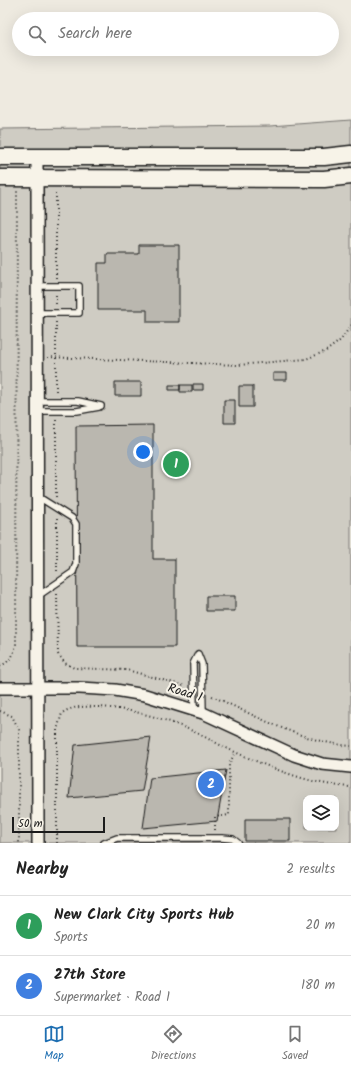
<!DOCTYPE html>
<meta charset="utf-8">
<style>
body{margin:0;font-family:Kalam,sans-serif;background:#f6f6f6;color:#222}
.controls{position:absolute;right:12px;bottom:12px;display:grid;overflow:hidden;border-radius:8px;box-shadow:0 4px 16px #0002}
.controls button{width:36px;height:36px;display:grid;place-items:center;padding:0;border:0;border-bottom:1px solid #e0e0e0;background:#fff;color:#222;font:20px sans-serif}
.scale{position:absolute;left:12px;bottom:10px;width:93px;box-sizing:border-box;padding-left:4px;border:2px solid #1c1c1c;border-top:0;font-size:11px;line-height:14px;white-space:nowrap;color:#1c1c1c;-webkit-text-stroke:3px #f7f3e8;paint-order:stroke}
.you{position:absolute;left:143px;top:452px;width:14px;height:14px;margin:-10px;border:3px solid #fff;border-radius:50%;background:#1a73e8;box-shadow:0 0 0 6px #1a73e833}
.badge{display:grid;place-items:center;width:26px;height:26px;border-radius:50%;background:#1f6fb2;color:#fff;font-size:13px;font-weight:700}
.pin{position:absolute;translate:-50% -50%;border:2px solid #fff;box-shadow:0 1px 4px #0006}
.list{margin:0;padding:0;list-style:none}
h2{display:flex;justify-content:space-between;align-items:center;height:52px;margin:0;padding:0 16px;font-size:17px}
h2 small{font-size:13px;font-weight:400;color:#767676}
.list li{display:grid;grid-template-columns:26px 1fr auto;gap:12px;align-items:center;box-sizing:border-box;height:60px;padding:0 16px;border-top:1px solid #e0e0e0}
.list b{display:block;font-size:15px;white-space:nowrap}
.list p{margin:0;font-size:13px;white-space:nowrap;color:#767676}
.list em{font-size:13px;font-style:normal;color:#767676}
.icon{flex:none;width:22px;height:22px;fill:none;stroke:currentColor;stroke-width:2;stroke-linecap:round;stroke-linejoin:round}
.map{position:relative;flex:none;width:351px;height:843px;overflow:hidden}
.search{position:absolute;background:#fff;box-shadow:0 4px 16px #0002;left:12px;right:12px;top:12px;height:44px;display:flex;align-items:center;gap:10px;box-sizing:border-box;padding:0 14px;border-radius:22px;color:#767676;font-size:15px}
.sheet{height:172px;background:#fff}
nav{display:flex;justify-content:space-around;align-items:center;box-sizing:border-box;height:56px;border-top:1px solid #e0e0e0;background:#fff;font-size:11px;color:#767676}
nav a{display:grid;justify-items:center;gap:2px}
nav .on{color:#1f6fb2}
.map>svg:first-child{display:block}
.green{fill:#cfccc3;stroke:#767470;fill-rule:evenodd}
.building{fill:#bab7af;stroke:#1c1c1c}
.lines{fill:none;stroke-linecap:round;stroke-linejoin:round}
.lane-casing{stroke:#1c1c1c;stroke-width:8}
.street-casing{stroke:#1c1c1c;stroke-width:14}
.secondary-casing{stroke:#1c1c1c;stroke-width:19}
.path{stroke:#1c1c1c;stroke-width:2;stroke-dasharray:1 3;stroke-linecap:butt}
.lane{stroke:#f7f3e8;stroke-width:5.5}
.street{stroke:#f7f3e8;stroke-width:11}
.secondary{stroke:#f7f3e8;stroke-width:16}
.labels{text-anchor:middle;dominant-baseline:central;stroke-width:4;stroke-linejoin:round;paint-order:stroke}
.street-label{font-size:13px;fill:#1c1c1c;stroke:#f7f3e8}
</style>
<div class="map">
<svg width="351" height="843" viewBox="0 0 351 843">
<rect width="100%" height="100%" fill="#eeeae0"/>
<filter id="ink" filterUnits="userSpaceOnUse"><feTurbulence type="fractalNoise" baseFrequency=".025" numOctaves="2"/><feDisplacementMap in="SourceGraphic" scale="8" xChannelSelector="R" yChannelSelector="G"/><feConvolveMatrix kernelMatrix="1 2 1 2 8 2 1 2 1" color-interpolation-filters="sRGB"/></filter>
<g filter="url(#ink)">
<!-- green -->
<path class="green" d="M351 120V843H0V129L270 126ZM306 798H336V828H306Z"/>
<!-- building -->
<path class="building" d="M139 245H179V322H147V310H98V263H107V254H139Z
M273 373H287V380H273Z
M115 382H141V396H115Z
M193 384H203V390H193Z
M169 385H180V390H169Z
M180 385H192V392H180Z
M239 386H253V407H239Z
M224 400H235V423H224Z
M153 425V559H175V647H77L76 426Z
M206 596H235V611H206Z
M151 737 142 791 69 798 75 745Z
M226 770 217 821 143 828 150 778Z
M245 819H290V841H245Z"/>
<g class="lines">
<defs>
<path id="lane" d="M37 286H79V313H37
M37 401H78L101 406
M37 411H77L99 407
M37 496 72 518 76 524V564L73 572 38 596
M198 654 202 664 203 713
M194 710 193 664 198 654
M104 843 117 838H222L233 839 238 843"/>
<path id="street" d="M37 157 38 843
M0 688H80L115 690 145 695 203 713 294 755 322 764 351 767"/>
<path id="secondary" d="M0 157H324L351 154
M0 178 324 179 351 176"/>
</defs>
<!-- lane casing -->
<use href="#lane" class="lane-casing"/>
<!-- street casing -->
<use href="#street" class="street-casing"/>
<!-- secondary casing -->
<use href="#secondary" class="secondary-casing"/>
<!-- path -->
<path class="path" d="M56 278V192
M56 304V294
M56 322V392
M48 357 238 365 306 359 326 351 341 340 351 325
M56 420V498
M57 518V572
M57 594 58 654 65 663 74 668 127 670 185 686
M0 666C11 661 14 655 16 644L17 191
M212 696C256 716 302 742 351 746
M0 711 12 716 19 730V843
M215 830V817L229 815V765L235 752
M57 843V730L62 713C74 705 86 707 100 707 130 709 160 717 188 729 204 736 219 745 235 752 271 768 311 785 351 787"/>
<!-- lane -->
<use href="#lane" class="lane"/>
<!-- street -->
<use href="#street" class="street"/>
<!-- secondary -->
<use href="#secondary" class="secondary"/>
</g>
</g>
<g class="labels">
<!-- street labels -->
<g class="street-label">
<text transform="translate(185 693) rotate(17)">Road 1</text>
</g>
</g>
</svg>
<div class="controls">
<button><svg class="icon" aria-label="layers" viewBox="0 0 24 24"><path d="M12 4l9 5-9 5-9-5zM3 14l9 5 9-5"/></svg></button>
</div>
<div class="scale">50 m</div>
<div class="you"></div>
<div class="pin badge" style="left:176px;top:464px;background:#2e9e5b">1</div>
<div class="pin badge" style="left:211px;top:784px;background:#3f7fe0">2</div>
<div class="search"><svg class="icon" aria-label="search" viewBox="0 0 24 24"><circle cx="10" cy="10" r="6"/><path d="M15 15l6 6"/></svg>Search here</div>
</div>
<section class="sheet">
<h2>Nearby<small>2 results</small></h2>
<ul class="list">
<li><span class="badge" style="background:#2e9e5b">1</span><div><b>New Clark City Sports Hub</b><p>Sports</p></div><em>20 m</em></li>
<li><span class="badge" style="background:#3f7fe0">2</span><div><b>27th Store</b><p>Supermarket · Road 1</p></div><em>180 m</em></li>
</ul>
</section>
<nav>
<a class="on"><svg class="icon" aria-label="map" viewBox="0 0 24 24"><path d="M3 6l6-2 6 2 6-2v14l-6 2-6-2-6 2zM9 4v14M15 6v14"/></svg>Map</a>
<a><svg class="icon" aria-label="directions" viewBox="0 0 24 24"><path d="M12 3l9 9-9 9-9-9zM9 14v-3h6M13 9l2 2-2 2"/></svg>Directions</a>
<a><svg class="icon" aria-label="saved" viewBox="0 0 24 24"><path d="M7 4h10v16l-5-4-5 4z"/></svg>Saved</a>
</nav>
